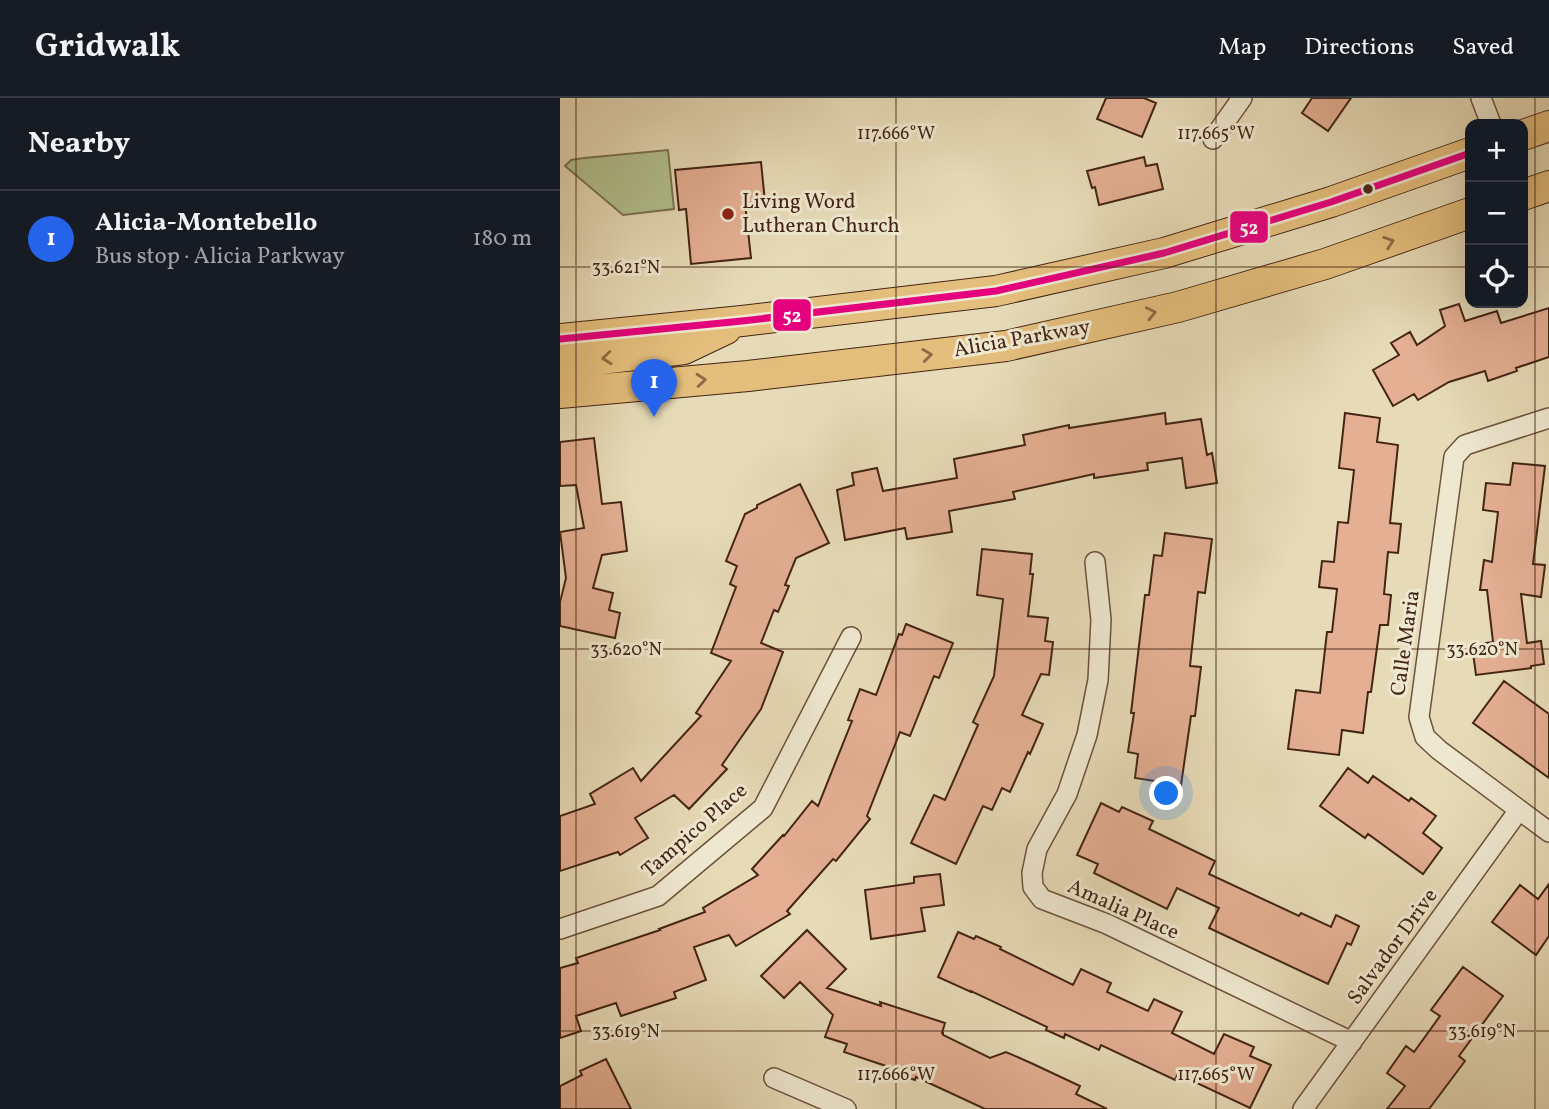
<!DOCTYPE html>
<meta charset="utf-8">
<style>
body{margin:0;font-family:Vollkorn,serif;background:#20242c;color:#f1f3f6}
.controls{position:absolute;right:21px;top:21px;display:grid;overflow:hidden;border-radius:14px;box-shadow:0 7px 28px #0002}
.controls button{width:63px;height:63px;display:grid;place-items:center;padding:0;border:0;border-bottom:2px solid #363941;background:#171b24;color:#f1f3f6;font:35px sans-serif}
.you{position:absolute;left:607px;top:696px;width:24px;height:24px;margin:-18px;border:5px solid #fff;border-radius:50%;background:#1a73e8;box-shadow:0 0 0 10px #1a73e833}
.badge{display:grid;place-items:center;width:46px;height:46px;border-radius:50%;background:#2563eb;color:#fff;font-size:23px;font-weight:700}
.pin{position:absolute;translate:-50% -58px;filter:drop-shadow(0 2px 4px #0008)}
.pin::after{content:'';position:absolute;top:37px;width:24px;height:21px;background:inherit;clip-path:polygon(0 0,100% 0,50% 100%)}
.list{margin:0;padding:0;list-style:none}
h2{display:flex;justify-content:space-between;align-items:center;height:91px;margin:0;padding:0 28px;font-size:30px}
h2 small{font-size:23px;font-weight:400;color:#9ea1a6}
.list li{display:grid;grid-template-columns:46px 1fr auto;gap:21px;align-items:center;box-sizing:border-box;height:98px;padding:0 28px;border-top:2px solid #363941}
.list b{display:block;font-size:26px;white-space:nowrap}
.list p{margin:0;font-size:23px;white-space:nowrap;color:#9ea1a6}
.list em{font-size:23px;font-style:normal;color:#9ea1a6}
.icon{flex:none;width:38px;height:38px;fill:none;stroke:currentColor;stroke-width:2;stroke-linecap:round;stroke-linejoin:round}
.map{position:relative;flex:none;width:989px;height:1011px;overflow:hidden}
header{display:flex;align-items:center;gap:42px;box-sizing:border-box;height:98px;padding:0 35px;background:#171b24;border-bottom:2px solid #363941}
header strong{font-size:33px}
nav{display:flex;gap:38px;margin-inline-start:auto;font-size:24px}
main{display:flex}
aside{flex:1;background:#171b24}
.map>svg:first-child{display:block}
.green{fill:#b3c190;stroke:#7c7352;stroke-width:2}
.building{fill:#e4af93;stroke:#442514;stroke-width:2}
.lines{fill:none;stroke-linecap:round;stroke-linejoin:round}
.street-casing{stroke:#6d523d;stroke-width:22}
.primary-casing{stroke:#442514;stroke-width:32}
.street{stroke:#efe8d0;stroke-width:19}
.primary{stroke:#e4be7c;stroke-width:30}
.bus-1-casing{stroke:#efe8d0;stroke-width:12}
.bus-1{stroke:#e5007d;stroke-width:7}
.oneway{stroke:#8c6a43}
.ticks{fill:none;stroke:#442514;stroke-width:2;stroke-opacity:0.45}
.bus-dot{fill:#442514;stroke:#efe8d0;stroke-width:2.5}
.poi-dot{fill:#8f2418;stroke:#efe8d0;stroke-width:2.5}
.labels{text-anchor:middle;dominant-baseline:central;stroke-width:6;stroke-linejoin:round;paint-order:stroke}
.poi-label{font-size:21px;fill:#442514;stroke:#efe8d0;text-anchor:start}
.street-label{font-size:21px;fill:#442514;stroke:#efe8d0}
.ticks-label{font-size:18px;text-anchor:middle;fill:#442514;stroke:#efe8d0;stroke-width:6;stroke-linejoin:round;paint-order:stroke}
.line-badge{stroke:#efe8d0;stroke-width:2.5}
.badge-label{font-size:19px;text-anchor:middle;font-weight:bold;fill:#fff}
</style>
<header>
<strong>Gridwalk</strong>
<nav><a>Map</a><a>Directions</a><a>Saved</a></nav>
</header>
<main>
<aside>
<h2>Nearby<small></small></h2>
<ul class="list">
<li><span class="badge">1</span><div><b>Alicia-Montebello</b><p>Bus stop · Alicia Parkway</p></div><em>180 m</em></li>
</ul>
</aside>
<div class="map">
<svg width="989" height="1011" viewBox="0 0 989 1011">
<rect width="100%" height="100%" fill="#e7dbb7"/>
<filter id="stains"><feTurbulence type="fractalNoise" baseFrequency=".00286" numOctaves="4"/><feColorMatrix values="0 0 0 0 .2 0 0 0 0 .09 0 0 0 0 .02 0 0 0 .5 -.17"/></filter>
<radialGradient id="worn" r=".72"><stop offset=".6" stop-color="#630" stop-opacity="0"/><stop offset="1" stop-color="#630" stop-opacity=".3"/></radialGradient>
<!-- green -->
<path class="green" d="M108 52 114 111 63 117 5 68 11 62 24 60Z"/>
<!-- building -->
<path class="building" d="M546 0H584L596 5 582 39 537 21Z
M752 0H791L768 33 742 15Z
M584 59 586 68 597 66 603 91 539 107 535 89 532 90 527 73Z
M201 64 205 104 185 105 191 160 131 166 126 111 119 112 115 72Z
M899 206 905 223 937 213 941 225 989 210V259L956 270 957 273 928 283 925 273 889 284 858 302 854 296 833 308 813 272 839 257 831 245 850 234 857 247 885 228 880 212Z
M605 315 606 326 641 321 647 357 652 355 657 385 626 390 622 360 587 365 588 372 534 380V376L453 394 455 401 389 413 392 434 347 441 345 430 285 442 277 392 294 387 292 375 317 370 323 393 397 380 394 361 465 347 463 337 509 327V330Z
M785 315 820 320 817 344 838 347 830 425 841 426 838 455 828 454 824 496 831 497 828 527H820L811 594H808L803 635 782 632 779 657 728 651 736 592 760 595 767 534H772L777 491 759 489 762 463 774 464 778 424 788 425 794 372 779 370Z
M34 340 42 406 61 404 67 453 42 457 33 490 53 495 49 512 60 515 55 540 0 528V504L6 480 0 434 24 430 16 387 0 388V344Z
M953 365 985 368 973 466 985 467 981 499 961 496 967 545 981 543 984 566 971 568V570L916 577 912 547 933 544 927 492H920L924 462 932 464 938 414 923 412 926 385 950 387Z
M240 386 269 445 236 460 225 487 229 488 218 514 214 512 201 545 223 554 201 611 162 667 167 671 129 711 114 697 75 720 88 740 60 757 58 754 0 773V718L35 706 30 696 73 670 81 683 141 618 136 615 171 563 151 555 176 489 170 486 177 468 166 463 185 416 197 410V407Z
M605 435 652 441 645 495 638 494 630 568 641 569 635 618H631L621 687 575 680 578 656 568 654 574 615H571L585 497H589L594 457 602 458Z
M422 451 472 456 470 476H473L468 518 488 520 485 543 493 544 489 577 481 576 462 617 483 626 470 656 468 654 450 694 442 690 432 712 423 708 396 766 351 745 374 697 385 702 418 627 413 624 434 578 443 501 417 497Z
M346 526 393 545 379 580 374 578 350 638 340 634 307 718 310 721 276 763 273 761 227 813 230 816 176 848 169 837 134 849 146 882 114 894 116 900 61 918 56 905 16 918 21 933 0 940V870L18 865 16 860 100 832 99 831 145 814 143 810 198 777 192 771 223 737 224 738 252 703 258 708 292 623 288 622 300 591 316 597 339 536 342 537Z
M944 583 989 616V680L913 625Z
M788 670 808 685 813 678 849 703 851 700 876 718 863 735 882 750 863 776 808 736 805 740 760 708Z
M541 705 559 714 562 709 593 723 589 731 655 763 649 776 739 818 741 815 771 829 776 817 799 828 791 847 787 845 768 886 649 830 659 810 617 790 607 811 534 775 538 766 517 757Z
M380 776 384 807 361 810 365 833 311 841 305 792 354 785V779Z
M989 786V838L976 857 932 824 960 787 978 801Z
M247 832 286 871 267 890 321 908 320 904 385 925 382 935H383V937L430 960 446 954 471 965 520 988 516 996 547 1011H425L356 979 355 982 325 972 326 968 284 954 287 946 265 939 273 917 240 884 224 900 201 878Z
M398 834 414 841 416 838 441 849 440 851 513 887 521 871 551 885 547 894 588 913 594 901 622 914 612 935 654 956 664 936 694 949 690 958 711 967 690 1010 618 976 615 982 541 947 539 952 505 936 504 940 486 932 487 929 411 893V894L378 879Z
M903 869 943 898 899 958 905 963 869 1011H827L845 988 827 975 846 948 854 954 880 918 871 912Z
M46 961 71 1011H0V988L22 977 20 973Z"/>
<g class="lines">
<defs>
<path id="street" d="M921 0 931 26
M653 41 682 0
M989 320 905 347 894 359 859 619 865 639 879 652 989 734
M535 464 541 522 538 582 527 637 507 696 477 751 472 775 473 789 482 801 547 826 792 944
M0 831 98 798 203 710 291 539
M214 980 286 1011
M743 1011 959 712"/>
<path id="primary" d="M963 37 989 28
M963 97 989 88
M0 241 182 223 436 193 604 155 771 104 910 55
M0 266 124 251 166 231
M0 295 188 278 446 248 618 209 765 166 910 115"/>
</defs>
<!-- street casing -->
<use href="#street" class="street-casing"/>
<!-- primary casing -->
<use href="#primary" class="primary-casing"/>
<!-- street -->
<use href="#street" class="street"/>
<!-- primary -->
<use href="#primary" class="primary"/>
<defs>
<path id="bus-1" d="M0 241 182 223 436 193 604 155 771 104 910 55"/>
</defs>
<!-- bus-1 casing -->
<use href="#bus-1" class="bus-1-casing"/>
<!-- bus-1 -->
<use href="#bus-1" class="bus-1"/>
</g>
<!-- one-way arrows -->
<defs><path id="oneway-chevron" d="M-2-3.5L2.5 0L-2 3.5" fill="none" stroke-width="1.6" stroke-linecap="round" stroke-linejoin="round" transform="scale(1.75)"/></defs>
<g class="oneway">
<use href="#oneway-chevron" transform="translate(829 144) rotate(-19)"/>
<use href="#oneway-chevron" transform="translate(591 215) rotate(-13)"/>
<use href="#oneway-chevron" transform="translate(367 257) rotate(-7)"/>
<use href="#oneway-chevron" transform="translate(47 260) rotate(174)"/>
<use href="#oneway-chevron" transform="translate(141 282) rotate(-5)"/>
</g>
<!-- ticks -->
<path class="ticks" d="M16 0V1011M336 0V1011M656 0V1011M975 0V1011M0 169H910M963 169H989M0 551H989M0 933H989"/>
<!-- markers -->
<circle class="bus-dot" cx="808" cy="91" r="6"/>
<circle class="poi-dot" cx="168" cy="116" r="7"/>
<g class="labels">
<!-- poi labels -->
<g class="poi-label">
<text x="182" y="104">Living Word<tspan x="182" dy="24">Lutheran Church</tspan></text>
</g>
<!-- street labels -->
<g class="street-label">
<text transform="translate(462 241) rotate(-10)">Alicia Parkway</text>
<text transform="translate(846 545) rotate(-82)">Calle Maria</text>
<text transform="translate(135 733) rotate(-41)">Tampico Place</text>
<text transform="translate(563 812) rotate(24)">Amalia Place</text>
<text transform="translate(833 849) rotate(-54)">Salvador Drive</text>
</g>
</g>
<g class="ticks-label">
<text x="336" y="41">117.666°W</text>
<text x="656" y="41">117.665°W</text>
<text x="66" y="175">33.621°N</text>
<text x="66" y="557">33.620°N</text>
<text x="922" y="557">33.620°N</text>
<text x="66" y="939">33.619°N</text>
<text x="922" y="939">33.619°N</text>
<text x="336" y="982">117.666°W</text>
<text x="656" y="982">117.665°W</text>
</g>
<g class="line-badge">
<rect x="669" y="112" width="40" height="34" rx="7" fill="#e5007d"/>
<rect x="212" y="200" width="40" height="34" rx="7" fill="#e5007d"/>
</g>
<g class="badge-label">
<text x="689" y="136">52</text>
<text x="232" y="224">52</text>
</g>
<rect width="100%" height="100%" filter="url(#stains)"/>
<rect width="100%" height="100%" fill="url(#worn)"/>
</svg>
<div class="controls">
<button>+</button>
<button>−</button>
<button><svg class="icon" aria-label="locate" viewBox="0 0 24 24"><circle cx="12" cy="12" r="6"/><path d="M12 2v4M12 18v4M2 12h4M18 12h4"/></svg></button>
</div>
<div class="you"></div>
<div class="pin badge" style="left:94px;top:319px">1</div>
</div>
</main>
